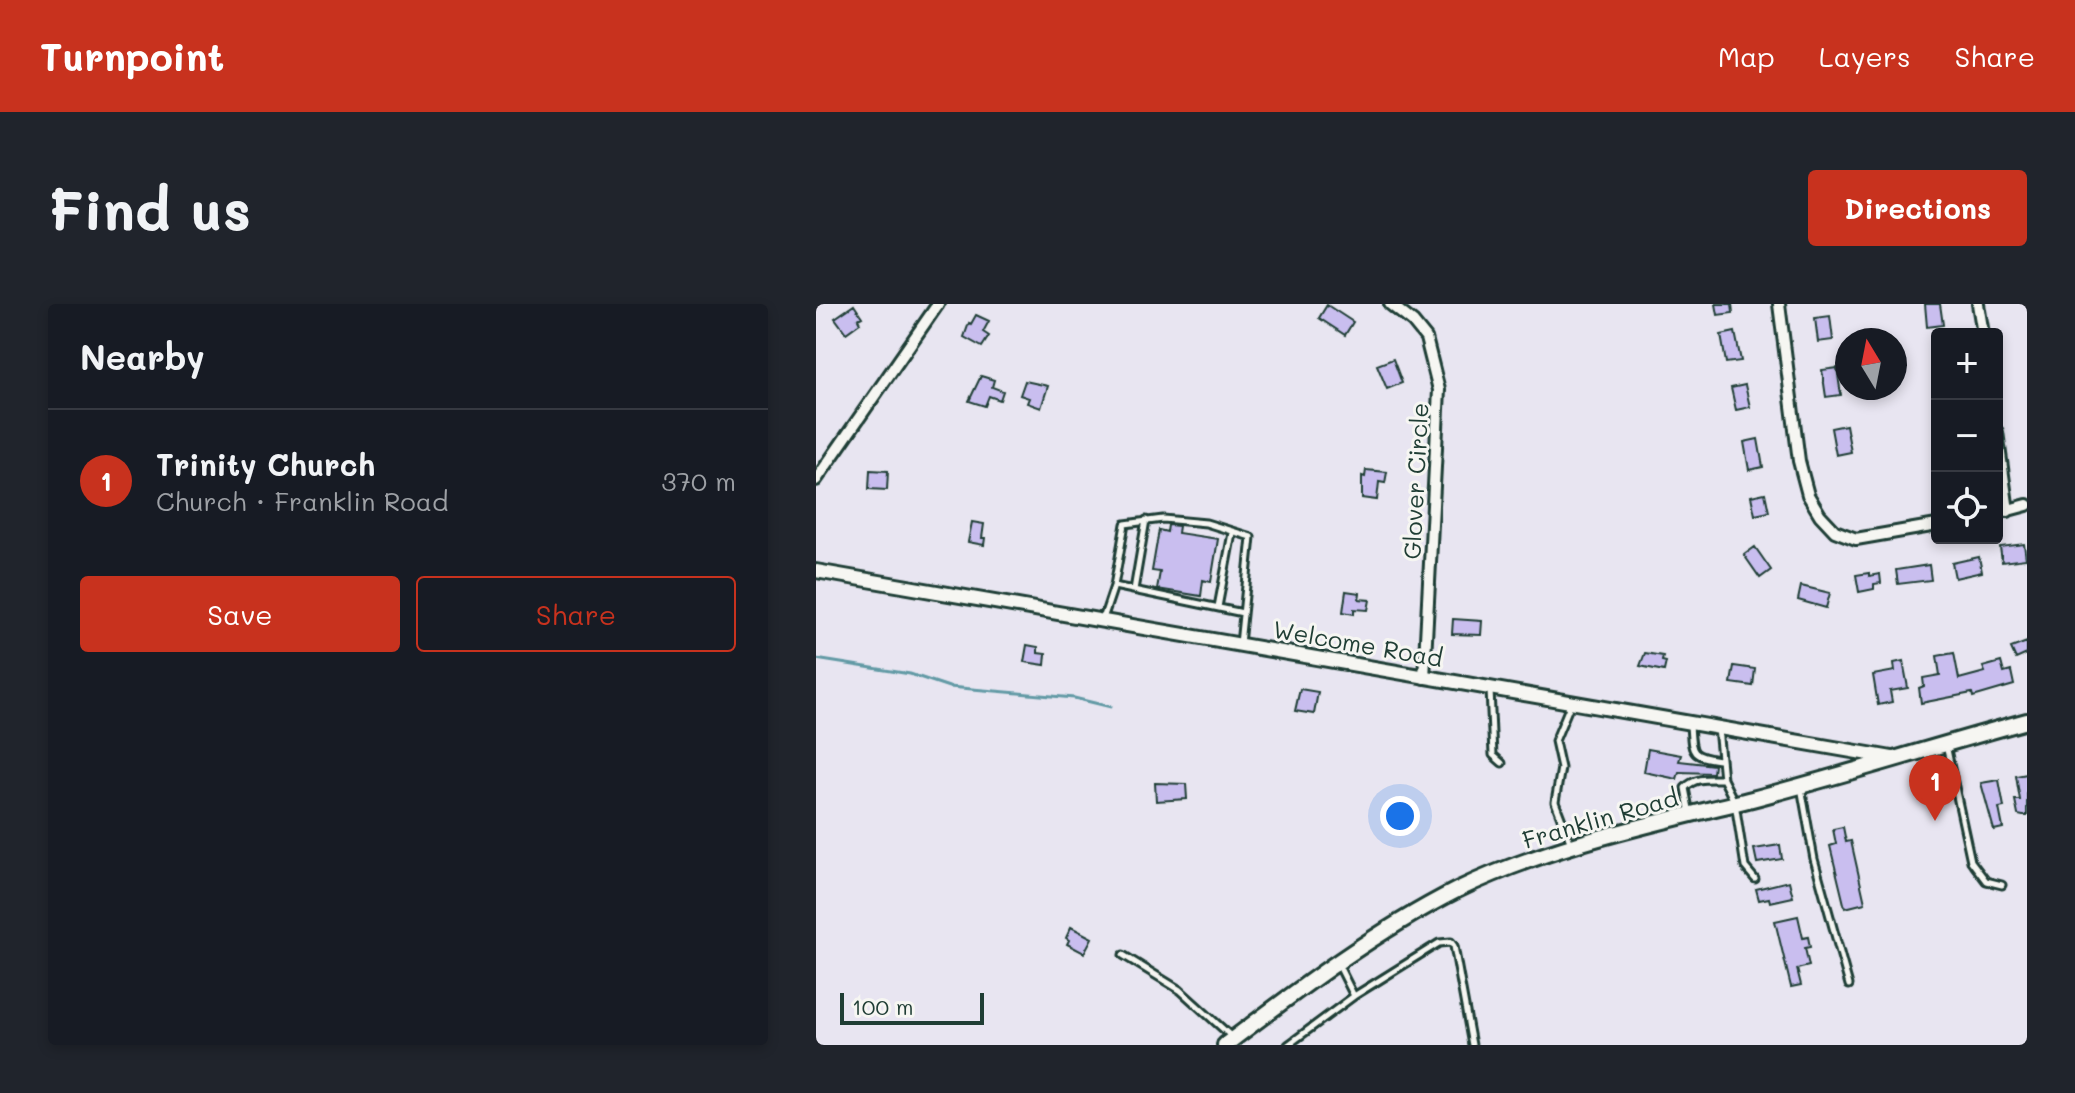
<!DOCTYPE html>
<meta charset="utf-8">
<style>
body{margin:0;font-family:Mali,sans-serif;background:#20242c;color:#f1f3f6}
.controls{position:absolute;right:24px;top:24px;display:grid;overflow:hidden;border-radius:8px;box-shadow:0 4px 12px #0003}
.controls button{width:72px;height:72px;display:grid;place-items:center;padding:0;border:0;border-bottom:2px solid #363941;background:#171b24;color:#f1f3f6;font:40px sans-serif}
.compass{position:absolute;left:1019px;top:24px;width:72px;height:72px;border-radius:50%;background:#171b24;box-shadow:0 4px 12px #0003;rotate:350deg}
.scale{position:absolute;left:24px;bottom:20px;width:144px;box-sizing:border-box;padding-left:8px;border:4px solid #1f3d34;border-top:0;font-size:22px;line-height:28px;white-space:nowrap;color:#1f3d34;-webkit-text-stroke:6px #f6f6f2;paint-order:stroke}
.you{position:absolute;left:584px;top:512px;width:28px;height:28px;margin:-20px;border:6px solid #fff;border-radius:50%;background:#1a73e8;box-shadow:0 0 0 12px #1a73e833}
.badge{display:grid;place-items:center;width:52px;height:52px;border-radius:50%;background:#c8321e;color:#fff;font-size:26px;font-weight:700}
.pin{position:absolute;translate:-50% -66px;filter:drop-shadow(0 2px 4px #0008)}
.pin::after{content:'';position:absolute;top:42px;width:28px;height:24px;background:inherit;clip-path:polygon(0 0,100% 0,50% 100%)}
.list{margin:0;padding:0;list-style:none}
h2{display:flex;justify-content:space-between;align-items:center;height:104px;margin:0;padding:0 32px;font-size:34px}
h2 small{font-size:26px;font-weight:400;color:#9ea1a6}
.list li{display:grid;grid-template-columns:52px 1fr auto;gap:24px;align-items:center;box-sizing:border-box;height:144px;padding:0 32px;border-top:2px solid #363941}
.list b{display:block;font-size:30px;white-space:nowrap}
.list p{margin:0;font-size:26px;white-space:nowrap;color:#9ea1a6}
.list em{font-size:26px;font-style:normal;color:#9ea1a6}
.actions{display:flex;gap:16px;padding:24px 32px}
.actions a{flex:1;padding:18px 0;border:2px solid #c8321e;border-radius:8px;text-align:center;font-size:28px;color:#c8321e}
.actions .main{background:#c8321e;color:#fff}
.icon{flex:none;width:44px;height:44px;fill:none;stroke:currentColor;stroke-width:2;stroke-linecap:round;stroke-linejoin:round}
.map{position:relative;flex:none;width:1211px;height:741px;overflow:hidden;border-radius:8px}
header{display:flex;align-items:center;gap:48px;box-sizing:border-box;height:112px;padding:0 40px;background:#c8321e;color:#fff}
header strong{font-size:38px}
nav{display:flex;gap:44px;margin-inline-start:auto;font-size:28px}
.intro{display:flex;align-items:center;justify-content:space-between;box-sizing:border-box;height:192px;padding:0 48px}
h1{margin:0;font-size:56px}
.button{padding:20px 36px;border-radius:8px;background:#c8321e;color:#fff;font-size:28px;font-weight:700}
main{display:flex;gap:48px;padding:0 48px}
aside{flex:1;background:#171b24;border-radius:8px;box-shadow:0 4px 12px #0003}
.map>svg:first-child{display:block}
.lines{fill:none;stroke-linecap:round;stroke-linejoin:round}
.stream{stroke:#629aa5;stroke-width:3}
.building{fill:#c9beef;stroke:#1f3d34;stroke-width:2}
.service-casing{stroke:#1f3d34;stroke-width:11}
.minor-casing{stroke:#1f3d34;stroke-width:16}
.tertiary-casing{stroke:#1f3d34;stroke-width:18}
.secondary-casing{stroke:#1f3d34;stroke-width:20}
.service{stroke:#f6f6f2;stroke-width:5}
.minor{stroke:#f6f6f2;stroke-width:10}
.tertiary{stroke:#f6f6f2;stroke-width:12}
.secondary{stroke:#f6f6f2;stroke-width:14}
.labels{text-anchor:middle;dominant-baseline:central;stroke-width:6;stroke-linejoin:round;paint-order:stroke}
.street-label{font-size:24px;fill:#1f3d34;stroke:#f6f6f2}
</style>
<header>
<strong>Turnpoint</strong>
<nav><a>Map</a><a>Layers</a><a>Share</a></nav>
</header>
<div class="intro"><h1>Find us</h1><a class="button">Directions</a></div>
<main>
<aside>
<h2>Nearby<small></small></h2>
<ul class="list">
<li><span class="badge">1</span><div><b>Trinity Church</b><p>Church · Franklin Road</p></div><em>370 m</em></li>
</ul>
<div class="actions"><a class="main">Save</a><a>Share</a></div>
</aside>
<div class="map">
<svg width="1211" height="741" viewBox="0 0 1211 741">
<rect width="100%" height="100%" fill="#e8e5f1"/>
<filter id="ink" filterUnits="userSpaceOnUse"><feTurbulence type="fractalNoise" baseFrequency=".0125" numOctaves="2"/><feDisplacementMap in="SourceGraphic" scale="16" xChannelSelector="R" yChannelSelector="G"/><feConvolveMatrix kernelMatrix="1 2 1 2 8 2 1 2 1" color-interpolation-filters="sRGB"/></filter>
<g filter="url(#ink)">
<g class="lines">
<!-- stream -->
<path class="stream" d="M0 355 94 370 133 383 258 394 295 403"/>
</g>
<!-- building -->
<path class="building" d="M900 0H916L917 9 902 11Z
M1109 0H1124L1127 21 1111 23Z
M38 1 46 13 42 15 44 19 30 29 19 14Z
M511 1 537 18 529 31 503 14Z
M160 11 173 17 167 28 173 32 166 43 148 33 153 19 155 20Z
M1014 12 1017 36 1002 38 999 14Z
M919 28 925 57 910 59 905 31Z
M577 55 586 79 571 85 561 61Z
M1021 64 1025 91 1010 93 1006 66Z
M165 72 178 76 176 83 187 87 184 96 173 92 169 102 153 97Z
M209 77 232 82 225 104 211 99 213 94 204 91Z
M929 81 934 103 920 106 915 84Z
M1030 121 1035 148 1020 151 1015 124Z
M942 135 947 163 933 166 928 138Z
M54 166 72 167 71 186 53 185Z
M550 166 571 168 569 179 563 178 561 196 546 194V172L549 173Z
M949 189 953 208 939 211 935 192Z
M156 218 168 220 166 234H169L168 241 152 238Z
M352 221 363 222 362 229 402 235 395 278 387 276 385 292 341 285 344 268 336 267 343 226 351 228Z
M1208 240 1210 255 1186 258 1184 243Z
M939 243 955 266 944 274 928 251Z
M1163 253 1166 268 1139 274 1136 259Z
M1113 261 1115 276 1082 280 1080 266Z
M1053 269V272L1064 270 1065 279 1058 280V285L1043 288 1040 271Z
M985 282 1014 289 1010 304 982 296Z
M530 287 544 289 543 295 554 296 552 306 538 305V310L527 308Z
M637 315 666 317 665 331 636 330Z
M1211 338V350L1200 355 1195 344Z
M211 341 222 343V349L230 350 229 361 208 358Z
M829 349 847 352 846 357 850 358 848 367 824 362Z
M1138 349 1143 375 1169 368 1167 363 1185 358 1188 369 1195 367 1198 381 1157 393 1156 389 1105 399 1103 384 1108 382 1107 374 1124 371 1121 352Z
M1087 357 1092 384 1074 387 1076 398 1062 401 1057 371 1079 367 1078 359Z
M918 362 939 365 937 382 915 379Z
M484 385 502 388 498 410 479 407Z
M832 445 865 451 863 457 898 461 897 469 863 468 861 475 828 468Z
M1211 470V512H1207L1202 511 1199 496H1204L1200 472Z
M1183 476 1188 503 1183 504 1187 524 1178 526 1165 479Z
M339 479 370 480 371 495 340 497Z
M1027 523 1030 538 1035 537 1049 599 1029 604 1014 542 1020 540 1017 525Z
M964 541 966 555 941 559 938 545Z
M973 577 977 593 954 598 953 594 943 596 940 585Z
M982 612 987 634 992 633 994 643 989 644 993 662 981 665 985 681 975 683 959 617Z
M255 623 276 634 268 649 251 640 253 636 250 634Z"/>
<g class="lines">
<defs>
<path id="service" d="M298 282 427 309
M318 286 330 216
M402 303 416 229
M287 315 298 282 309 220 347 215 390 219 435 233 424 340
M674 386 677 451 686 459
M754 401 739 437 745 464 739 498 755 540
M874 421C876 449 874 452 903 456
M902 424 907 475 919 499 929 563 939 575
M1130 441 1155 557 1170 577 1186 581
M985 483 998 555 1033 681
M874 510 869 484C879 473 893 475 907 475
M307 651 364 686 417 734
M522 660 538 692 623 639 635 638 638 642 656 741
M472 741 538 692"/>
<path id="minor" d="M574 0 597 18 610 34 623 86 608 374
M963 0 983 157 992 191 1004 211 1019 227 1040 235 1121 221
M1162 0 1167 30
M1181 128 1192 207
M0 176 122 0
M1181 209 1211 201"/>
<path id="tertiary" d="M0 267 1076 454"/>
<path id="secondary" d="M409 741C483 685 558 628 641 586 734 541 837 520 936 495 1028 471 1119 442 1211 417"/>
</defs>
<!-- service casing -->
<use href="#service" class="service-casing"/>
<!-- minor casing -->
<use href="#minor" class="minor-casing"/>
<!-- tertiary casing -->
<use href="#tertiary" class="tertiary-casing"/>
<!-- secondary casing -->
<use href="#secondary" class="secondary-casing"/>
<!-- service -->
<use href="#service" class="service"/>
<!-- minor -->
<use href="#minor" class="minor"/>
<!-- tertiary -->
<use href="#tertiary" class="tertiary"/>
<!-- secondary -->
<use href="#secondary" class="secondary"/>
</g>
</g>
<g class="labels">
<!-- street labels -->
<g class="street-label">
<text transform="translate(599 177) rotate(-87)">Glover Circle</text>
<text transform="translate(542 339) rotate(10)">Welcome Road</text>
<text transform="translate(784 514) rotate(-16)">Franklin Road</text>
</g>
</g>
</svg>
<div class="controls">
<button>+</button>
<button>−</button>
<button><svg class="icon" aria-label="locate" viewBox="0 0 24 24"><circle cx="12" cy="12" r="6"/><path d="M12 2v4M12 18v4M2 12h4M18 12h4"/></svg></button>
</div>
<svg class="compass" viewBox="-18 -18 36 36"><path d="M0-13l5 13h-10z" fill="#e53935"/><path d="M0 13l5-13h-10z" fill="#9ea1a6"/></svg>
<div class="scale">100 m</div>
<div class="you"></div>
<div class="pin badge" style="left:1119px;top:517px">1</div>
</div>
</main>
